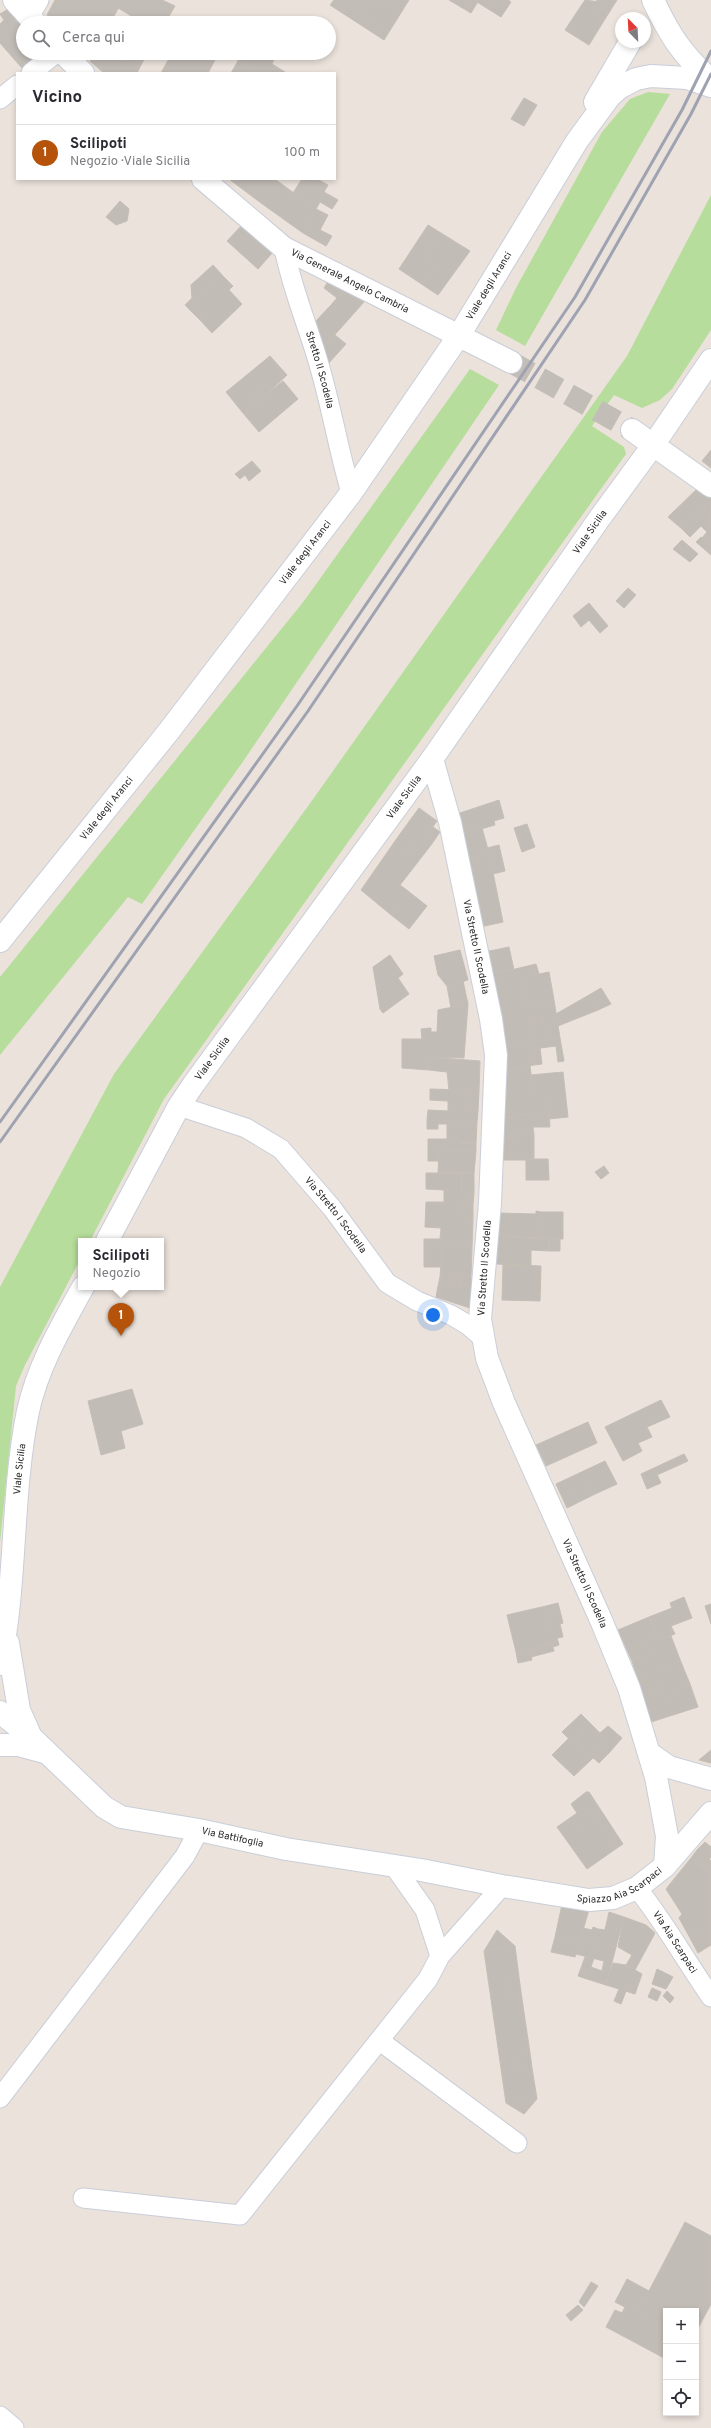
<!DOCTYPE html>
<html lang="it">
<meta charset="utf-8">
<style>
body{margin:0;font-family:Overpass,sans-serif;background:#f2f2f3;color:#2b2b33}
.controls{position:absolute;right:12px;bottom:12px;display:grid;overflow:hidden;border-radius:0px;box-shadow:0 2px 6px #0003}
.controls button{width:36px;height:36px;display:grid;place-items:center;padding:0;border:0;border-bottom:1px solid #e1e1e2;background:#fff;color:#2b2b33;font:20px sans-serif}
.compass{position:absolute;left:615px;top:12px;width:36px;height:36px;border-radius:50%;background:#fff;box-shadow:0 2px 6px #0003;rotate:336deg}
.you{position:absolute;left:433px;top:1315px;width:14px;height:14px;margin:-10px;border:3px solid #fff;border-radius:50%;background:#1a73e8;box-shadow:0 0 0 6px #1a73e833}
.badge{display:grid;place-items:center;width:26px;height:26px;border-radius:50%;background:#b45309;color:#fff;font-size:13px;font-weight:700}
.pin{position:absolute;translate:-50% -33px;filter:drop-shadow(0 1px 2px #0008)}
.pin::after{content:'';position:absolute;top:21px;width:14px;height:12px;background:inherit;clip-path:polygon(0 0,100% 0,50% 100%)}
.popup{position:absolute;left:78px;top:1238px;width:86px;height:52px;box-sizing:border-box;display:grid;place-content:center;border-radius:0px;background:#fff;filter:drop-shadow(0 1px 3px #0005);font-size:13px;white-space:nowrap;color:#7c7c81}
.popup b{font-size:15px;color:#2b2b33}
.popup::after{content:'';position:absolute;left:50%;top:100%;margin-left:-8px;border:8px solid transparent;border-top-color:#fff}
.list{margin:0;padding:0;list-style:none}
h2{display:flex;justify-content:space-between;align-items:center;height:52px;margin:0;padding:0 16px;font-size:17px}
h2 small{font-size:13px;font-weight:400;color:#7c7c81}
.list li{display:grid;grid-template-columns:26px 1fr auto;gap:12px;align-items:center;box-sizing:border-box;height:56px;padding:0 16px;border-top:1px solid #e1e1e2}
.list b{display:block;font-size:15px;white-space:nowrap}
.list p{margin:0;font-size:13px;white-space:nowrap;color:#7c7c81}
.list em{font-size:13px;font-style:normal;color:#7c7c81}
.icon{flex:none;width:22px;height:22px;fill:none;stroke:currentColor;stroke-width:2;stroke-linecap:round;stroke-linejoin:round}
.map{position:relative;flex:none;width:711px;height:2428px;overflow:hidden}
.search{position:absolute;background:#fff;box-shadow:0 2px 6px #0003;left:16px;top:16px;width:320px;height:44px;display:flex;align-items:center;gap:10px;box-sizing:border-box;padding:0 14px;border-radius:22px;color:#7c7c81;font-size:15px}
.panel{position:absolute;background:#fff;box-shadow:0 2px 6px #0003;left:16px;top:72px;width:320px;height:108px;border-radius:0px}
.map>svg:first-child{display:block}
.green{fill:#b6dd9b}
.building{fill:#c2bcb7;stroke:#c5beb5}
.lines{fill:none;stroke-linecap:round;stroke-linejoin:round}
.secondary-tunnel{stroke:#c3bdb7;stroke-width:22;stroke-dasharray:22 11;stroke-linecap:butt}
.street-casing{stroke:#c9ced9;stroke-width:21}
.secondary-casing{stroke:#c9ced9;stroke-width:24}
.street{stroke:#fff;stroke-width:19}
.secondary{stroke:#fff;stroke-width:22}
.rail{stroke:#9ea2b1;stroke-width:3}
.labels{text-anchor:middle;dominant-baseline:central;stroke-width:4;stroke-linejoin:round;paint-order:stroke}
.street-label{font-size:10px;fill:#282828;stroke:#fff}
</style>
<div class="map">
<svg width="711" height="2428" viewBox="0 0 711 2428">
<rect width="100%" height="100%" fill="#eae2db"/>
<!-- green -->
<path class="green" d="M648 92 670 94 525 346 496 330 516 288 602 132 630 99Z
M711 195V330L672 389 660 400 642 408 614 395 592 426 624 447 626 454 164 1099 90 1241H81V1258L24 1367 16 1386 0 1542V1287L114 1074 311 802 627 356Z
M470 369 499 385 244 760 142 904 128 897 0 1055V977L304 601Z"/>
<!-- building -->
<path class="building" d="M55 0H123L110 23H59L47 15Z
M123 0H162L175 6 165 23H129L133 17 118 8Z
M334 0H338L389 32 384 40 330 5Z
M338 0H409L389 32Z
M449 0H479L471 13Z
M479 0H508L511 2 501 17 477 2Z
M585 0 599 2 593 11 605 19 589 45 565 30Z
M596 0H617L605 19 593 11 599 2Z
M10 8 21 21 11 29 23 43V53H41L22 68 0 43V24L4 20 0 14Z
M21 21 23 24V43L11 29Z
M94 53H105L97 67 90 61Z
M105 53 125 61 128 55 142 63 137 73H104L97 67Z
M108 53H148L142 63 128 55 125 61Z
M172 53H207L216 58 208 73H161Z
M226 53H266L274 59 272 64 285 72 258 73Z
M238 61 258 73H231Z
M524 98 537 105 524 126 511 119Z
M229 179H275L276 180 261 203Z
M302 179H317L328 185 324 192 338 200 332 209 320 202 316 209 293 193Z
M276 180 316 209 303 233 261 203Z
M120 201 129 209 127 221 116 225 106 217Z
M316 209 328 215 320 230 332 236 326 246 303 233Z
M243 224 274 251 258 269 227 241Z
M428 225 470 251 438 295 399 269Z
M432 241 453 255 446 265 439 261 431 275 422 270 431 255 425 252Z
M213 265 223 276 194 305 204 316 200 320 185 305 192 298 191 285Z
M223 276 233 286 229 290 242 304 212 333 200 320 204 316 194 305Z
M329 280 364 302 348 320 331 305 337 298 324 288Z
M331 305 348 320 322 349 314 323Z
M335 335 346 344 327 365 322 349Z
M270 356 287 375 271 390 265 383 251 394 257 402 243 413 226 392Z
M283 381 298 399 259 432 243 413Z
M265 383 271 390 257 402 251 394Z
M711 450V468L702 461Z
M252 461 261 471 249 481 245 475 240 479 235 474Z
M698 488 711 497V501L682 529 668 517Z
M711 501V546L702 538 707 532 701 526 690 537 682 529Z
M701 537 711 546V555L696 542Z
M682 540 698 554 690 562 673 549Z
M628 588 636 595 624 608 616 601Z
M589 603 608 626 600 633 589 620 581 627 573 616Z
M499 800 504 818 494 821 495 825 460 835 454 815Z
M419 808 437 821 424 839 431 845 400 885 408 891 390 914 361 890 393 844 412 857 419 847 400 834Z
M527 824 535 847 522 852 514 828Z
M433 827 440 832 431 845 424 839Z
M482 828 489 853 466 860 460 835Z
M400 834 419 847 412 857 393 844Z
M499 845 505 871 493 874 487 848Z
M489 853 503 922 480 927 466 860Z
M408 891 427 906 409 929 390 914Z
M509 947 514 970 490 974 485 952Z
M460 950 468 980 447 986 438 975 434 956Z
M390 955 403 974 398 978 409 994 383 1013 380 1009 373 967Z
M536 964 539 974 520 978 526 1006 554 1000 560 1038 547 1040 542 1016 531 1019 533 1030 528 1031 531 1042 504 1048 491 981 505 978 503 972Z
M503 972 505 978 491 981 490 974Z
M549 972 554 1000 526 1006 520 978Z
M463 981 468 1004 451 1008 447 986Z
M601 988 611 1004 598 1010 589 995Z
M589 995 598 1010 558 1026 556 1014Z
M468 1004 464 1058 428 1057 429 1070 402 1068V1039H422L421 1029 431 1028V1032H437L438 1010Z
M542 1016 547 1040 531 1042 528 1031 533 1030 531 1019Z
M560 1038 564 1061 558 1062 556 1046 540 1048 542 1064 534 1065 531 1042Z
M531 1042 534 1065 504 1071V1048Z
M428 1057 480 1061 479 1091 449 1090 447 1072 429 1070Z
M530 1066 534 1097 547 1095 549 1111 504 1118V1071Z
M563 1072 568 1117 549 1119 547 1095 534 1097 531 1075Z
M430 1089 465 1090 464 1110 478 1111 477 1122 427 1120 428 1110 448 1111V1101L430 1100Z
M465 1090 479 1091 478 1111 464 1110Z
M549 1111 550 1127H533L534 1135 501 1137 504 1118Z
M427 1120 477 1122 476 1143H461V1140L447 1139V1124H438V1129H427Z
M534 1135V1160H498L501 1137Z
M428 1139H447L446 1151 428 1149Z
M447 1139 461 1140V1143H476V1151H446Z
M428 1149 439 1150V1161H428Z
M439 1150 476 1151 474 1173H438Z
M526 1159H548L549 1180H526Z
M604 1166 609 1173 601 1179 595 1172Z
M426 1173H462V1192L474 1193 473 1204 461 1203 460 1217 473 1218 472 1247 424 1246V1239H440L441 1228 425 1227 426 1202H444V1190L426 1189Z
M462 1173H474V1193L462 1192Z
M461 1203 473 1204V1218L460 1217Z
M536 1211 541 1212 540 1238 498 1236V1213L536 1214Z
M541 1212H563V1239L540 1238Z
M498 1236 549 1239V1251L531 1250V1266L497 1264Z
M549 1239H560V1251H549Z
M424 1246H442V1267H424Z
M442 1246 472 1247 471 1278 440 1277Z
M503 1264 541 1266 540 1301 502 1300Z
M440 1277H460V1287L438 1286Z
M460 1277 471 1278 473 1282 470 1308 436 1297 438 1286 460 1287Z
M132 1389 143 1424 121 1431 125 1448 101 1455 88 1401Z
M661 1400 670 1417 647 1427 652 1437 638 1443 642 1451 623 1461 605 1427Z
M588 1422 597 1443 546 1466 536 1445Z
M684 1454 688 1461 657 1475 654 1468Z
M605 1461 617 1484 593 1495 588 1483 573 1491 579 1502 567 1508 556 1484Z
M654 1468 661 1483 647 1489 641 1474Z
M588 1483 593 1495 579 1502 573 1491Z
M684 1597 692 1618 671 1626 675 1634 659 1640 649 1617 672 1608 670 1603Z
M558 1603 563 1623 560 1624 563 1637 557 1638 559 1645 553 1647 552 1644 555 1643 546 1606Z
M711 1604V1624L705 1606Z
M546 1606 555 1643 516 1652 507 1615Z
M649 1617 656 1634 644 1639 650 1655 632 1661 618 1630Z
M656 1634 659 1640 671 1636 681 1662 637 1677 632 1661 650 1655 644 1639Z
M552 1644 554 1651 531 1657 529 1649Z
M529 1649 532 1660 518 1663 516 1652Z
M681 1662 690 1684 674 1690 677 1697 666 1701 661 1686 642 1693 637 1677Z
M690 1684 698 1707 651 1722 642 1693 661 1686 666 1701 677 1697 674 1690Z
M581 1714 590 1723 575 1738 572 1735 569 1739 562 1732Z
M590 1723 607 1740 591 1756 575 1738Z
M608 1726 622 1738 609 1753 601 1745 607 1740 600 1733Z
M572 1735 593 1758 574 1776 552 1755Z
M601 1745 609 1753 599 1763 591 1756Z
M711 1750V1763L699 1760Z
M586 1792H589L623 1844 617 1848 587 1806 577 1813 571 1804Z
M587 1806 596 1818 578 1830 570 1818Z
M570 1818 578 1830 596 1818 617 1848 587 1869 557 1827Z
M705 1842 711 1847V1857L709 1859 697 1850Z
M697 1850 709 1859 703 1867 691 1858Z
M691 1858 711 1874V1927L708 1923 690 1938 679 1918 682 1914 666 1889Z
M709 1859 711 1861V1874L703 1867Z
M563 1900 590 1906 580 1941 588 1943 593 1927 598 1929 592 1958 576 1954 579 1943 555 1937Z
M609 1912 624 1917 606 1985 587 1979 591 1967 602 1971 604 1961 592 1958 598 1929 605 1930Z
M624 1917 646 1925 655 1933 635 1970 626 1965 632 1955 618 1947Z
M708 1923 711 1927V1939L705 1943 696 1933Z
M583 1928 592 1930 588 1943 580 1941Z
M497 1930 515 1946 484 1951Z
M696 1933 705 1943 711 1939V1945L698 1953 690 1938Z
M555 1937 579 1943 575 1957 551 1952Z
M515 1946 519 1977 503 1979 505 1993 521 1992 530 2053 514 2056 515 2070 532 2068 537 2099 506 2103 484 1951Z
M585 1957 594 1958 587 1979 578 1976Z
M613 1963 626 1965 642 1974 635 1994 606 1985Z
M657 1969 673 1977 666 1989 652 1984Z
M519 1977 521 1992 505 1993 503 1979Z
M652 1988 661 1992 657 2001 648 1997Z
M619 1989 626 1991 621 2004 614 2001Z
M667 1991 674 1998 670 2003 663 1996Z
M530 2053 532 2068 515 2070 514 2056Z
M537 2099 524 2114 506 2103Z
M685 2222 711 2236V2304L696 2332V2311H666V2326L638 2312Z
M627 2279 649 2291 638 2312 666 2326V2359L606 2327 615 2310 622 2313 625 2307 615 2302Z
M591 2282 598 2286 584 2307 579 2302Z
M578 2305 583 2310 571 2321 566 2315Z"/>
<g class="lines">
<!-- secondary-tunnel -->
<path class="secondary-tunnel" d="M511 362 632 430"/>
<defs>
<g id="street">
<path d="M29 17 39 0"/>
<path d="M31 73 56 53"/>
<path d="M0 99 17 85"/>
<path id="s1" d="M284 248C292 290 309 328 320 368 332 410 339 452 351 493"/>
<path id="s2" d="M179 1106 246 1128 281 1149 332 1208 387 1283 417 1301 451 1315 468 1325 483 1338"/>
<path d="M394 1866 425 1910 440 1956"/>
<path id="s3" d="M637 1888C665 1923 686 1961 711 1997"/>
<path d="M380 2041 517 2143"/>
<path d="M0 2098 185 1856 199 1830"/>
<path d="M83 2198 240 2215 428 1979 440 1956 502 1886"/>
<path d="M0 2416 14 2428"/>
</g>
<g id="secondary">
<path d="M14 0 35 23"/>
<path d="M653 0C669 34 682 55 711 80"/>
<path d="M63 53 83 73"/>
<path d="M595 102 630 42"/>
<path id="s4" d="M203 179 284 248 511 362"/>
<path d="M632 430 711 486"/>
<path id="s5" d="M432 759 450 822 491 1019 496 1055 490 1203 480 1319 487 1358 504 1403 601 1620 629 1688 656 1777 667 1836 665 1866"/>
<path id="s6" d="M0 941 169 731 351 493 458 337 577 141 610 96 619 88 636 79 651 76 687 78 711 86"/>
<path id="s7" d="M107 1241 179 1106 193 1085 432 759 599 519 654 444 711 360"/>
<path d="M8 1643 19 1710 30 1735"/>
<path id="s8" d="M0 1664C17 1581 11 1494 28 1411 38 1366 61 1327 83 1287"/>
<path id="s9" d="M0 1712 32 1738 104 1807 121 1817 199 1830 286 1849 421 1870 502 1886 589 1900 613 1898 637 1888 665 1866 711 1813"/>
<path d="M0 1745H18L44 1752"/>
<path d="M649 1753 669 1767 711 1779"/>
</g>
</defs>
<!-- street casing -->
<use href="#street" class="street-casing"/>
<!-- secondary casing -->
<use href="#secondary" class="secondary-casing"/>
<!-- street -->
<use href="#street" class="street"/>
<!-- secondary -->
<use href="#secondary" class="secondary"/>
<!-- rail -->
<path class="rail" d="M0 1122 297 706 575 297 682 110 711 51
M0 1142 308 711 585 300 691 114 711 74"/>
</g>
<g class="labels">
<!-- street labels -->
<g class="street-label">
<text stroke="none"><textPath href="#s4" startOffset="180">Via Generale Angelo Cambria</textPath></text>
<text stroke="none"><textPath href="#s6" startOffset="818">Viale degli Aranci</textPath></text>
<text stroke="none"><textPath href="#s1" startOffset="127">Stretto II Scodella</textPath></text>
<text stroke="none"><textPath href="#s7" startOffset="859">Viale Sicilia</textPath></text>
<text stroke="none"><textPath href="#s6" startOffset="494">Viale degli Aranci</textPath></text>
<text stroke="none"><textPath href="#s7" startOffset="535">Viale Sicilia</textPath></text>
<text stroke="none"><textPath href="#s6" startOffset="170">Viale degli Aranci</textPath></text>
<text stroke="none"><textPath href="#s5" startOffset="193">Via Stretto II Scodella</textPath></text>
<text stroke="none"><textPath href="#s7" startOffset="211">Viale Sicilia</textPath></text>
<text stroke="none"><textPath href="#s2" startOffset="197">Via Stretto I Scodella</textPath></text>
<text transform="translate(485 1268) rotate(-86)">Via Stretto II Scodella</text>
<text stroke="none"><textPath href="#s8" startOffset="196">Viale Sicilia</textPath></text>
<text stroke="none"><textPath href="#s5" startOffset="853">Via Stretto II Scodella</textPath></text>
<text stroke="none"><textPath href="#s9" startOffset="274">Via Battifoglia</textPath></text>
<text stroke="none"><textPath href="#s9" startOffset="670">Spiazzo Aia Scarpaci</textPath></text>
<text stroke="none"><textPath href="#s3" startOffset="66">Via Aia Scarpaci</textPath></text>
</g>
</g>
</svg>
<div class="controls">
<button>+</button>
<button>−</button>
<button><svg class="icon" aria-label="locate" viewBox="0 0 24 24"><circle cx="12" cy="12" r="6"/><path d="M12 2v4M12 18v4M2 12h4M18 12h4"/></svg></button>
</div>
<svg class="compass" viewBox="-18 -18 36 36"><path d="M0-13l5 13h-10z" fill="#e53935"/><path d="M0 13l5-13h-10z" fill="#7c7c81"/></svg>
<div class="you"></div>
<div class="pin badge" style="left:121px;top:1336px">1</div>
<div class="popup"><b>Scilipoti</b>Negozio</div>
<div class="search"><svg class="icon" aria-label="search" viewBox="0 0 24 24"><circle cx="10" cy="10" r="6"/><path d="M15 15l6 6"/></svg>Cerca qui</div>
<section class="panel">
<h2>Vicino<small></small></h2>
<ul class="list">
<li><span class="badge">1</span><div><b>Scilipoti</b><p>Negozio · Viale Sicilia</p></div><em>100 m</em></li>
</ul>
</section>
</div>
